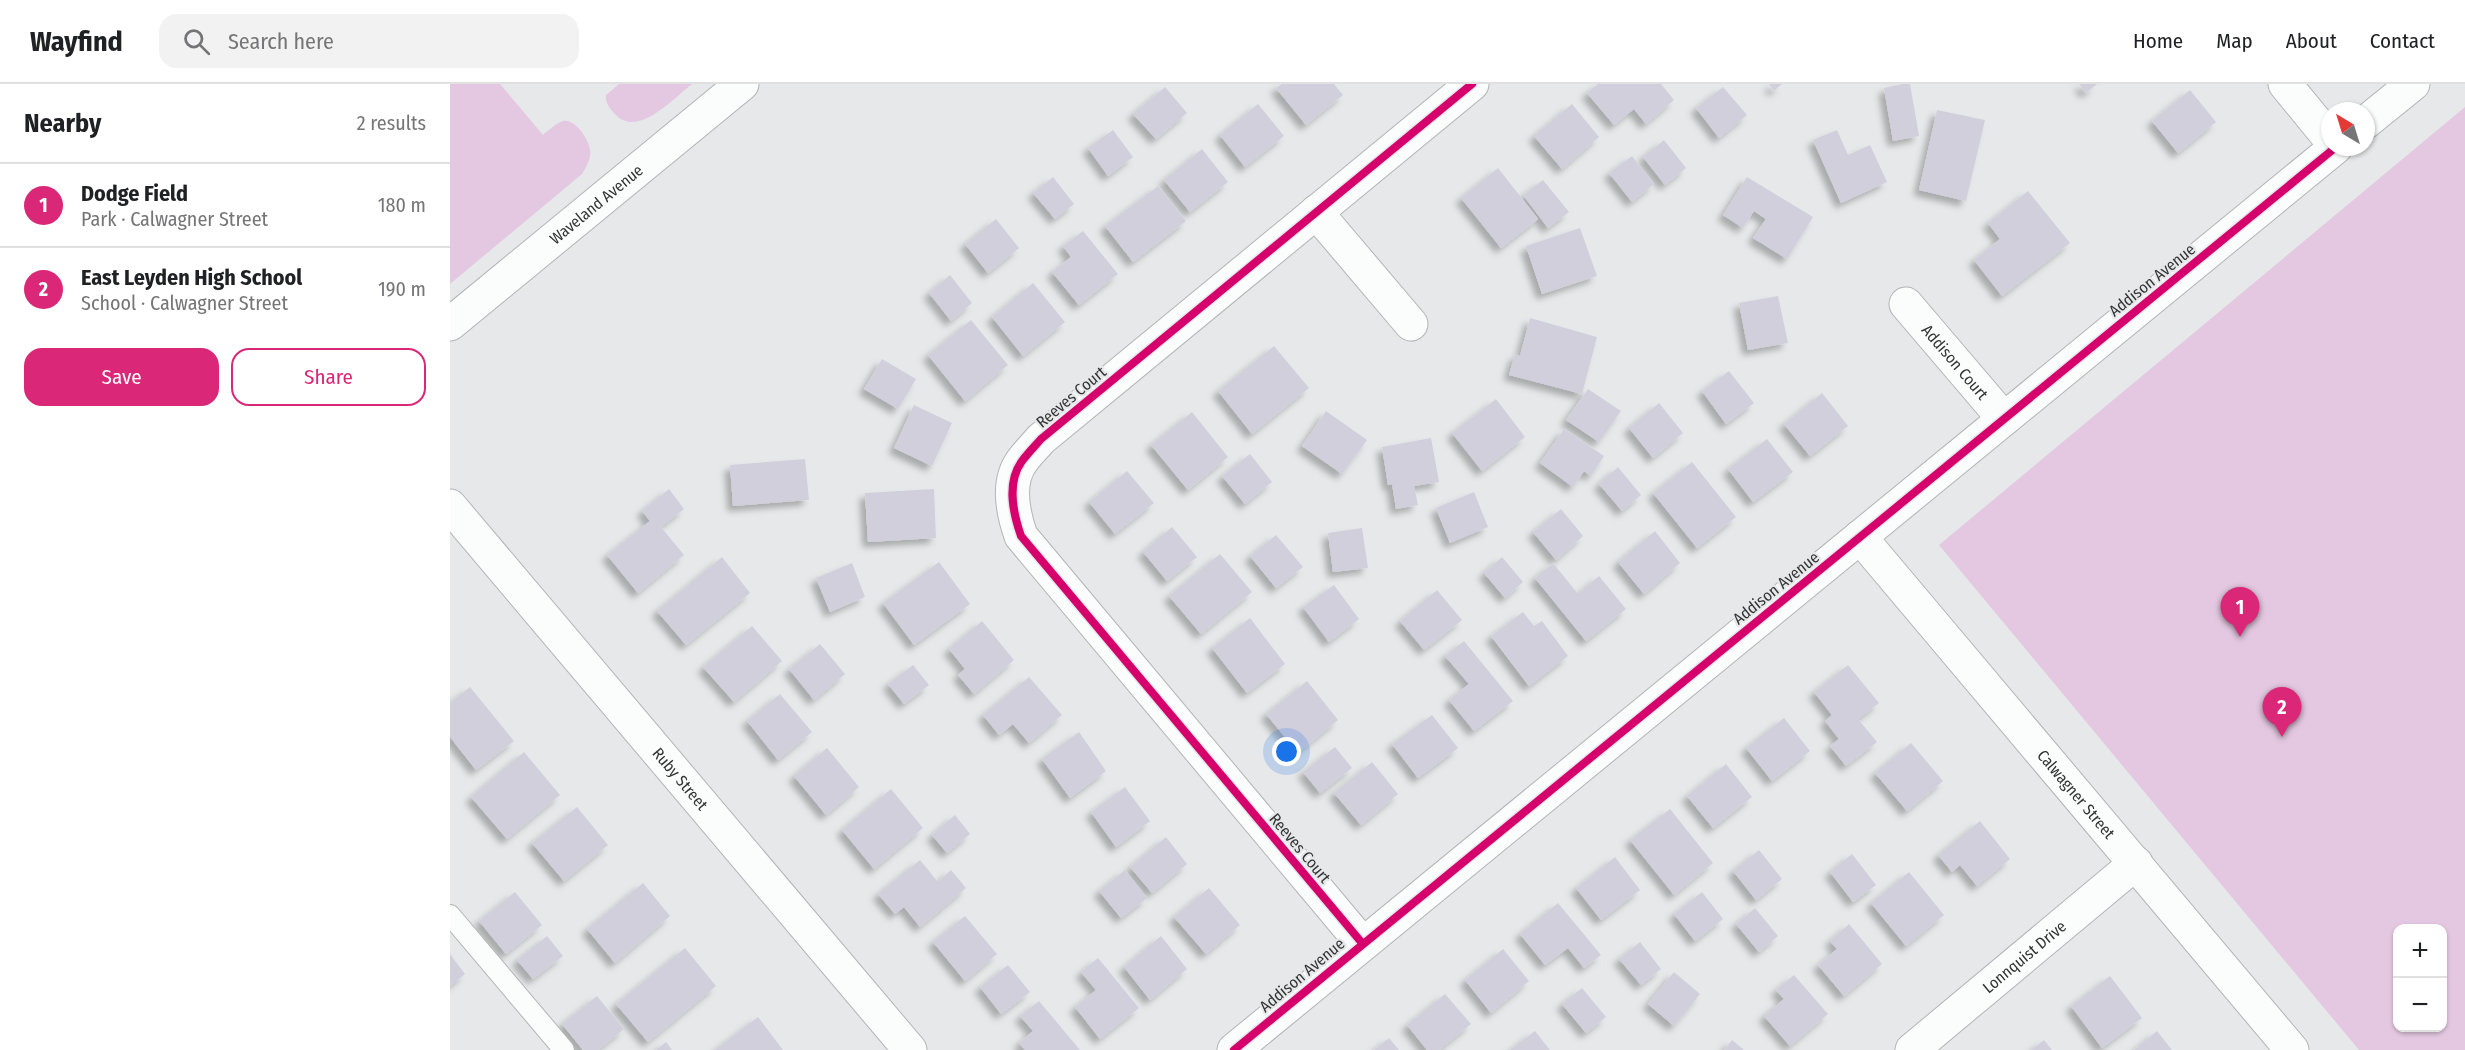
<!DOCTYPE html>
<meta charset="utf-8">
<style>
body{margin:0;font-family:"Fira Sans Condensed",sans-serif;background:#f2f2f2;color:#202124}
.controls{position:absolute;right:18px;bottom:18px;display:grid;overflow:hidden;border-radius:12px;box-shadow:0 2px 4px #0004}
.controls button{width:54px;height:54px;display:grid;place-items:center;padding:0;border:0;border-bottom:2px solid #e0e0e0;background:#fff;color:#202124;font:30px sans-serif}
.compass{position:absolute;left:1871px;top:18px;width:54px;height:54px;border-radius:50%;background:#fff;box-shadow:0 2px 4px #0004;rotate:322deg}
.you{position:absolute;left:837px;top:668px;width:21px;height:21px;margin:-15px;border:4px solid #fff;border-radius:50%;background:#1a73e8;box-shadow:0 0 0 9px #1a73e833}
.badge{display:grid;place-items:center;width:39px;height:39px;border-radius:50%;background:#db2777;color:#fff;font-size:20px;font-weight:700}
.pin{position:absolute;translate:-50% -50px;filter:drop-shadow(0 2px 3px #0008)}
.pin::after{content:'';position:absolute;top:32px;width:21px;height:18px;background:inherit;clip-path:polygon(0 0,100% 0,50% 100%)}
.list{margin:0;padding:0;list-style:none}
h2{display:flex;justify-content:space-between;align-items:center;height:78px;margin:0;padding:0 24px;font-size:26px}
h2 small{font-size:20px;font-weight:400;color:#757577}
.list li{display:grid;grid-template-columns:39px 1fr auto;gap:18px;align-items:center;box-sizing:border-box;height:84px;padding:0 24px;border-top:2px solid #e0e0e0}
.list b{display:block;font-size:22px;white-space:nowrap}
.list p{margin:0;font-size:20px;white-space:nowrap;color:#757577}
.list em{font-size:20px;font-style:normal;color:#757577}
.actions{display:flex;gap:12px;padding:18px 24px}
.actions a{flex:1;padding:14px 0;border:2px solid #db2777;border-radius:18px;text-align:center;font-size:21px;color:#db2777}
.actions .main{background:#db2777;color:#fff}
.icon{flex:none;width:33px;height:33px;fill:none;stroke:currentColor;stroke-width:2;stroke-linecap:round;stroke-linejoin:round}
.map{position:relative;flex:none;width:2015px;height:966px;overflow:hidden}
header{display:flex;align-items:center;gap:36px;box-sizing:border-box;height:84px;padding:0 30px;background:#fff;border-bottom:2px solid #e0e0e0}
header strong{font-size:28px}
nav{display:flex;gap:33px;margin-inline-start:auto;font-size:21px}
.search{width:420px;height:54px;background:#f2f2f2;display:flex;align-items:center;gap:15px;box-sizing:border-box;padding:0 21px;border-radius:18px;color:#757577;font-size:22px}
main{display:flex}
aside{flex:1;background:#fff}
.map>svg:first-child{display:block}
.green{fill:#e4c8e1;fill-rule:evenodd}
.building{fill:#d2cfdc;filter:url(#shadow)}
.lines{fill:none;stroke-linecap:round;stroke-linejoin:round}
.service-casing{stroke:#b3b4b5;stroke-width:22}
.minor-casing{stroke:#b3b4b5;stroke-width:35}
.service{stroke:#fbfcfc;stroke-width:20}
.minor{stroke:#fbfcfc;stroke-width:33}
.cycleway-casing{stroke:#e6e8ea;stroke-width:11}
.cycleway{stroke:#d6006c;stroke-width:8}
.labels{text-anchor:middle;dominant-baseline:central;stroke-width:4.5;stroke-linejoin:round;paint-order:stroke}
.street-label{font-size:16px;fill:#333334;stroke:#e6e8ea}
</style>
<header>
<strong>Wayfind</strong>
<div class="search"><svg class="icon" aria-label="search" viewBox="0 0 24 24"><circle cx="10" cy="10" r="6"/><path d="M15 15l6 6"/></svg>Search here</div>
<nav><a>Home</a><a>Map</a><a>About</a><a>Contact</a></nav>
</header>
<main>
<aside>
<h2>Nearby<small>2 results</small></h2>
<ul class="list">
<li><span class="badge">1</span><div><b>Dodge Field</b><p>Park · Calwagner Street</p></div><em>180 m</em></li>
<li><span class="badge">2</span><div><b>East Leyden High School</b><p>School · Calwagner Street</p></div><em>190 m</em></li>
</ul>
<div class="actions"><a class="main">Save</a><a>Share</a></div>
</aside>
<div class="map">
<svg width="2015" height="966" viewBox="0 0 2015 966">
<defs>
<filter id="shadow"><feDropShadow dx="-5.5" dy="5.5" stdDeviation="3" flood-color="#0004"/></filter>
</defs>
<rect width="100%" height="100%" fill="#e7e8e9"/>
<!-- green -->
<path class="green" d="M0 0H50L93 51C98 47 106 39 113 37 126 34 143 60 140 72 139 78 135 85 132 90L0 200Z
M169 0H242C224 14 188 54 166 31 160 25 155 19 156 11Z
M2015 23V966H1909L1489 461ZM1948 844H1992V944H1948Z"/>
<!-- building -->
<path class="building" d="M832 0H884L893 11 856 41 826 4Z
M1148 0H1211L1224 16 1196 40 1184 25 1164 41 1137 9Z
M1319 0H1332L1324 7Z
M1453 0H1460L1469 52 1443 57 1434 4Z
M1629 0H1647L1636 9Z
M715 3 737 29 706 55 683 30Z
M1273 3 1297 31 1269 54 1246 24Z
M1740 6 1766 38 1728 69 1702 37Z
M808 20 834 52 795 83 770 51Z
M1122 20 1149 53 1112 85 1084 52Z
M1487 26 1535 36 1516 117 1469 106Z
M663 46 683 73 658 92 638 64Z
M1387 46 1398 71 1420 61 1437 98 1391 119 1363 56Z
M1214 56 1236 84 1215 101 1193 73Z
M752 65 778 98 740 128 714 96Z
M1182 72 1204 100 1182 118 1159 89Z
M1048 84 1088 135 1051 164 1011 114Z
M603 93 624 120 605 135 583 109Z
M1297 93 1363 133 1337 175 1303 154 1316 135 1304 127 1293 144 1273 131Z
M1093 96 1119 128 1098 144 1073 111Z
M708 102 736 137 683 178 655 142Z
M1578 107 1620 159 1552 212 1524 176 1550 155 1538 139Z
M546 135 569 164 538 189 515 160Z
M1130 144 1147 192 1092 210 1076 162Z
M633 147 668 190 629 221 602 188 621 173 613 162Z
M500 191 522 219 501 237 479 209Z
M583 199 615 238 573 272 542 233Z
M1328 212 1338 259 1298 266 1289 219Z
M1080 234 1147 253 1132 310 1059 291 1065 270 1070 272Z
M521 236 558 281 515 317 478 271Z
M824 262 859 304 802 350 768 307Z
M432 275 466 295 448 325 414 305Z
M1279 287 1304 319 1276 340 1252 307Z
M1138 305 1171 327 1149 358 1116 336Z
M1372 309 1398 342 1360 372 1334 340Z
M1046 315 1075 353 1032 387 1002 349Z
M1209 319 1233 349 1203 374 1179 344Z
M464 321 502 339 482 382 444 364Z
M876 327 917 356 892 390 852 362Z
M742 328 778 373 738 406 701 361Z
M1114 345 1154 372 1141 392 1134 387 1123 403 1090 379Z
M981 354 989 398 964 402 968 421 946 425 942 400 938 401 932 363Z
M1317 355 1343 388 1303 418 1278 385Z
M800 370 822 398 795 420 772 392Z
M355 375 359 416 283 422 280 381Z
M1242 378 1286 433 1247 464 1203 409Z
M1168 383 1191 411 1172 427 1149 400Z
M677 387 704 419 665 450 639 418Z
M219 405 234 425 211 443 234 471 188 509 157 471 200 437 192 427Z
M484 405 486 454 418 458 415 409Z
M1024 408 1038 443 1000 459 986 424Z
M1111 425 1133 452 1106 476 1083 448Z
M722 443 747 473 717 497 693 468Z
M912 444 918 484 883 488 878 449Z
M1205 447 1230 479 1194 510 1168 478Z
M826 451 853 483 826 504 800 472Z
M770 470 802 508 751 550 719 512Z
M272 473 300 509 236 561 207 527Z
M1052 473 1073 498 1055 514 1034 489Z
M489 478 520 520 464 561 433 519Z
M402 479 415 513 380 528 366 494Z
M1103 479 1128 510 1149 492 1176 525 1136 557 1085 494Z
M884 501 909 535 879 558 853 523Z
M987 506 1012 536 974 566 950 537Z
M1073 528 1084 542 1092 537 1118 572 1079 602 1041 552Z
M800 534 835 580 797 609 762 564Z
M532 537 564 576 524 610 508 591 515 585 499 565Z
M302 542 332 577 284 618 253 583Z
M1014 557 1063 617 1024 647 999 616 1019 600 995 572Z
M370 560 395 590 364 616 339 585Z
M463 581 479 601 454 620 438 600Z
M1398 581 1429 619 1408 635 1427 658 1396 682 1380 662 1389 655 1375 637 1382 631 1364 608Z
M579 593 612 631 579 659 563 640 549 651 533 631Z
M857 597 888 636 848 669 816 630Z
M20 603 64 657 26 686 0 653V619Z
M330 610 362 648 328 676 297 637Z
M982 631 1008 664 968 694 942 660Z
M1334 634 1360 667 1322 697 1296 664Z
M629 648 656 687 620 714 592 675Z
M1461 659 1493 697 1457 727 1425 689Z
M885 663 902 684 870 709 853 688Z
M377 664 409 703 376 731 344 692Z
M74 668 110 711 57 755 21 713Z
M922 678 948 710 911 741 884 709Z
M1276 680 1302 713 1263 744 1237 712Z
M675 703 700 737 666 763 641 728Z
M441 705 473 744 424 785 392 746Z
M127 723 158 761 114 797 82 759Z
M1220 725 1263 779 1224 811 1180 756Z
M505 731 520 750 497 769 482 751Z
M1530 737 1560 775 1527 802 1510 781 1502 788 1488 771Z
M716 753 737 780 702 809 680 783Z
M1309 766 1332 795 1306 816 1283 787Z
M1402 770 1426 801 1403 818 1380 788Z
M1165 773 1190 806 1151 836 1126 804Z
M470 776 488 798 501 786 516 804 470 843 454 823 445 830 428 810Z
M675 786 697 814 671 834 649 807Z
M1459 788 1494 831 1456 862 1421 819Z
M193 799 220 832 165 879 137 845Z
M759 804 790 841 756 870 724 833Z
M65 808 92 841 56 870 29 837Z
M1252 808 1273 835 1245 857 1224 830Z
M1108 819 1151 871 1134 884 1118 864 1095 881 1070 850Z
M1305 824 1328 852 1309 868 1286 840Z
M515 832 547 870 515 897 483 858Z
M1399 840 1432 880 1394 912 1368 881 1387 865 1380 857Z
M97 852 113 872 83 895 67 876Z
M711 852 737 885 700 916 674 883Z
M1190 858 1211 885 1191 901 1169 875Z
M235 864 266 902 198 958 166 920Z
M1053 865 1079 897 1041 929 1015 896Z
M0 870 15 890 0 902Z
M648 874 689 924 650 955 625 923 646 906 631 888Z
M558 881 580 908 551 930 530 903Z
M1224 888 1250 910 1224 942 1198 920Z
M1344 891 1378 930 1340 962 1314 932 1334 915 1326 906Z
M1660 892 1692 934 1652 964 1621 922Z
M1132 904 1156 933 1136 949 1112 920Z
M995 910 1021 940 989 966H977L957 941Z
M147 912 174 945 148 966H133L112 940Z
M589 917 630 966H575L569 959 583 947 570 932Z
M308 933 333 966H265Z
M1085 947 1100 966H1060Z
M1707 947 1722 966H1684Z
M939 954 949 966H924Z
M1282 956 1294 966H1274Z
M1594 956 1602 966H1581Z
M216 958 222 966H206Z"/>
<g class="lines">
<defs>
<path id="service" d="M0 831 114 966"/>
<g id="minor">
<path d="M1835 0 1880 55"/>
<path d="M1916 38 1963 0"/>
<path d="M866 128 961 240"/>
<path id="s1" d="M1456 220 1554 335"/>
<path id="s2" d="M0 240 292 0"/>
<path id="s3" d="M0 422 460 966"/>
<path id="s4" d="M1410 453 1842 966"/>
<path d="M912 859 571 452C563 429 556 399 572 377 578 369 585 362 591 355L1022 0"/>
<path d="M784 966 1886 63"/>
<path id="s5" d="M1462 966 1686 779"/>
</g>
</defs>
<!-- service casing -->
<use href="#service" class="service-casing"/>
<!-- minor casing -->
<use href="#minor" class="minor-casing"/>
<!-- service -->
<use href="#service" class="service"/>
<!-- minor -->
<use href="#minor" class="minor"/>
<defs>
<path id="cycleway" d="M912 859 571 452C563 429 556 399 572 377 578 369 585 362 591 355L1022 0
M784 966 1886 63"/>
</defs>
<!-- cycleway casing -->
<use href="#cycleway" class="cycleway-casing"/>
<!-- cycleway -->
<use href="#cycleway" class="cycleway"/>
</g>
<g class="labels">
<!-- street labels -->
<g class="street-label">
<text stroke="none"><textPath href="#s2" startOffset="189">Waveland Avenue</textPath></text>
<text transform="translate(1702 196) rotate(-39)">Addison Avenue</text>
<text stroke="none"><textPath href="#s1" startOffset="76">Addison Court</textPath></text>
<text transform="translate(621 313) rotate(-40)">Reeves Court</text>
<text transform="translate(1326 504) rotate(-39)">Addison Avenue</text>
<text stroke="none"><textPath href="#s3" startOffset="357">Ruby Street</textPath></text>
<text stroke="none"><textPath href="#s4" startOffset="336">Calwagner Street</textPath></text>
<text transform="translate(850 764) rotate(50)">Reeves Court</text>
<text stroke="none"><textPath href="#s5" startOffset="146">Lonnquist Drive</textPath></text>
<text transform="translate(852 891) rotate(-40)">Addison Avenue</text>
</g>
</g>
</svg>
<div class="controls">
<button>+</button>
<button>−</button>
</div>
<svg class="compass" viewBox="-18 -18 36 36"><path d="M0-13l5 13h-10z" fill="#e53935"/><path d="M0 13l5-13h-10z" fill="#757577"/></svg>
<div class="you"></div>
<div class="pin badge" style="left:1790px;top:553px">1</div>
<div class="pin badge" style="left:1832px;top:653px">2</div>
</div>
</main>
